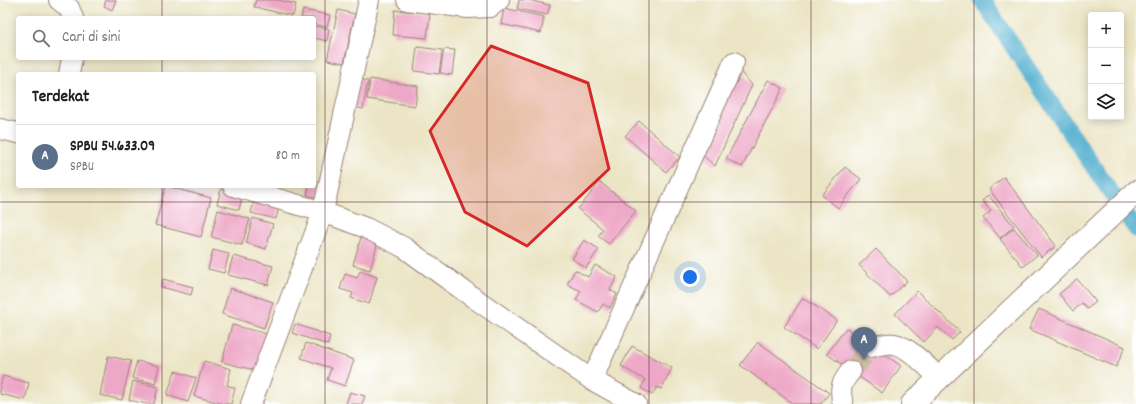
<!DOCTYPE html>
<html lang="id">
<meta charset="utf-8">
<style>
body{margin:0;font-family:Dekko,sans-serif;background:#f2f2f2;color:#202124}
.controls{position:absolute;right:12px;top:12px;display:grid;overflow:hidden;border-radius:4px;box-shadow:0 2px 10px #0003}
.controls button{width:36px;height:36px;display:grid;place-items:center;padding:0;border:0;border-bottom:1px solid #e0e0e0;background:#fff;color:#202124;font:20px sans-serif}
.you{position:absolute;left:690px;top:277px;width:14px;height:14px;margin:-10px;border:3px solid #fff;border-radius:50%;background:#1a73e8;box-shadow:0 0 0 6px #1a73e833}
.badge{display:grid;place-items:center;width:26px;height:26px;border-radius:50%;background:#1a73e8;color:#fff;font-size:13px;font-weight:700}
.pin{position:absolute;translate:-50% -33px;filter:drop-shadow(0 1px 2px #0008)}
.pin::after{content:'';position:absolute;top:21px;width:14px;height:12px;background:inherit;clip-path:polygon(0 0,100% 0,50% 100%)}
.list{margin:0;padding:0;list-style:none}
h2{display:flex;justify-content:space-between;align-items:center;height:52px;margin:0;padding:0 16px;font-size:17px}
h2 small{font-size:13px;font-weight:400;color:#757577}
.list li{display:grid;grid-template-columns:26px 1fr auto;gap:12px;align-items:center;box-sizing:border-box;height:64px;padding:0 16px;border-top:1px solid #e0e0e0}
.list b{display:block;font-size:15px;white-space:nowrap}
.list p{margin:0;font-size:13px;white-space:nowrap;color:#757577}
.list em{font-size:13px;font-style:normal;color:#757577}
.icon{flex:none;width:22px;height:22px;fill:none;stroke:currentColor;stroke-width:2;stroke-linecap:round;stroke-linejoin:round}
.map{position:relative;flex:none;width:1136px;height:404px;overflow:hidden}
.search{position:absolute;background:#fff;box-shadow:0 2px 10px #0003;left:16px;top:16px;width:300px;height:44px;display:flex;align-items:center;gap:10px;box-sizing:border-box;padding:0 14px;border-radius:4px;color:#757577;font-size:15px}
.panel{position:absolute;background:#fff;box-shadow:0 2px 10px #0003;left:16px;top:72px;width:300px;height:116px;border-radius:4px}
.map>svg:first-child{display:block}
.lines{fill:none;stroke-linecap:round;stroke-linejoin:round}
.canal{stroke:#50adce;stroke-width:17}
.building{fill:#eea8c7}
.minor-tunnel{stroke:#cbbda6;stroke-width:20;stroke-dasharray:20 10;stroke-linecap:butt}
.minor-casing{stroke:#9a8278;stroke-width:22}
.major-casing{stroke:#9a8278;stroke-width:24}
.minor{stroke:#fff;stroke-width:20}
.major{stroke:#fff;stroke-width:22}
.marked{fill:#d62828;fill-opacity:0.2;stroke:#d62828;stroke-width:3;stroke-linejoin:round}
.grid{fill:none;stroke:#4a1f2b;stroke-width:1;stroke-opacity:0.55}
</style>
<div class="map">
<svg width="1136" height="404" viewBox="0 0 1136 404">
<rect width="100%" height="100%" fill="#fff"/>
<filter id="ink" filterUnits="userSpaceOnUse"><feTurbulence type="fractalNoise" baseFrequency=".025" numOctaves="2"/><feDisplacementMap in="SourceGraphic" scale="8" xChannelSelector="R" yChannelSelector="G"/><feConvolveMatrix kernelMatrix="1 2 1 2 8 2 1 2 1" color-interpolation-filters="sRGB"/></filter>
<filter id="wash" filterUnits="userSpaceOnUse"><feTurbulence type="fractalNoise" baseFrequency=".012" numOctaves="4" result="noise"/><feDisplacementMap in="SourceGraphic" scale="16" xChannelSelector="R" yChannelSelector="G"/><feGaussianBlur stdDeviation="0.9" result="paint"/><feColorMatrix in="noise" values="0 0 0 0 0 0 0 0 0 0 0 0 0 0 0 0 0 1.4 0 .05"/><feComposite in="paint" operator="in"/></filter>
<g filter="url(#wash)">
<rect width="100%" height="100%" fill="#ebe5c5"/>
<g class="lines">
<!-- canal -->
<path class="canal" d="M982 0 1088 159 1136 229"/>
</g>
<g id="blocks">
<!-- building -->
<path class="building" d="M106 0H116L112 10 104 6Z
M256 0H278L296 4 293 16 254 7Z
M519 0H528L550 5 547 15 517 9Z
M504 8 544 17 541 33 501 24Z
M303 10 330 15 327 27 314 24V18H301Z
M338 10 355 14 344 63 327 60Z
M395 10 430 13 427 38 393 35Z
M314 26 329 29 327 41 314 38Z
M417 47 442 50 439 74 414 71Z
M444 49 455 50 452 75 440 73Z
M738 69 752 85 715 166 700 153Z
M355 78 368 81 363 109 350 106Z
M370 79 418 86 415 106 367 99Z
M768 80 783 88 742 167 726 159Z
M639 121 680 157 666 172 625 136Z
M845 167 861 179 838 208 822 195Z
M1004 177 1056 246 1041 257 989 189Z
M600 182 636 211 609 244 598 236 603 229 578 209Z
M314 185 322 187 319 198 307 195 309 186H314Z
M166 186 211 198 201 237 155 225Z
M221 189 243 194 239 210 217 204Z
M988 195 1014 226 1000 238 983 218 991 211 982 201Z
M255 197 280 203 276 219 251 213Z
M218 210 250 219 242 245 211 237Z
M253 218 273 224 266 249 246 243Z
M1014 228 1037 255 1023 267 1000 239Z
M362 234 379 239 370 270 353 265Z
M584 240 599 249 586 268 572 259Z
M876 249 907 281 890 297 859 265Z
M213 250 229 254 224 273 208 269Z
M233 256 273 266 268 285 228 275Z
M595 265 617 277 610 290 617 294 610 308 603 304 598 312 576 300 581 291 567 284 575 270 588 277Z
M360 271 377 277 369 304 351 298 353 293 340 289 345 274 357 278Z
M163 279 193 287 191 295 161 287Z
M1077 279 1096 302 1087 309 1082 303 1073 311 1059 294Z
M230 288 273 302 264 328 222 314Z
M917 291 960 332 952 340 938 327 924 342 895 314Z
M803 298 837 320 817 349 784 327Z
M1039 309 1125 347 1116 367 1029 329Z
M295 324 330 336 328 345 292 333Z
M232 325 268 334 258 371 222 362Z
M846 328 901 366 882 393 827 354Z
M758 342 829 393 821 404H793L740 365Z
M306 343 354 360 345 386 327 380 331 368 301 358Z
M632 346 672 368 661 389 657 387 652 395 641 388 645 380 621 366Z
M108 356 131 361 122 400 100 395Z
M137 361 159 366 155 384 132 378Z
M204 361 231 369 227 385 235 388 231 404H223L194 396Z
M175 371 196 378 188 402 167 395Z
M3 376 29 383 25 400 0 394V386Z
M133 381 158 387 154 404H146L129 400Z
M350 392 365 396 362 404H346Z"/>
</g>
</g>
<g filter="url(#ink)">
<use href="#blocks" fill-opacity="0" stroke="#9a8278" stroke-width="1"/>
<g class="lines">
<!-- minor-tunnel -->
<path class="minor-tunnel" d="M851 371 872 347"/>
<defs>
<path id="minor" d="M59 0 69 8 73 18
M407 0 468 8 490 7 499 0
M69 74 72 58
M0 129 18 133
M233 186 323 212 366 228 405 248 464 291 592 380 636 404
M872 347C879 345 887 343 894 344 908 346 929 368 939 378
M592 380 734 62
M251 404 323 212 369 0
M843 404C839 389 841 383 851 371"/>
<path id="major" d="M912 404 1136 192"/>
</defs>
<!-- minor casing -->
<use href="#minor" class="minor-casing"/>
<!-- major casing -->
<use href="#major" class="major-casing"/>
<!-- minor -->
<use href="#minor" class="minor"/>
<!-- major -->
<use href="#major" class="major"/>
</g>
</g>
<!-- marked area -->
<path class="marked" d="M491 46 588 83 609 169 527 246 465 212 430 131Z"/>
<!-- grid -->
<path class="grid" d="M162 0V18M325 0V404M487 0V404M649 0V404M811 0V404M974 0V404M162 58V74M162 186V404M0 202H1136"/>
</svg>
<div class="controls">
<button>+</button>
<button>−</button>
<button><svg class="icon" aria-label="layers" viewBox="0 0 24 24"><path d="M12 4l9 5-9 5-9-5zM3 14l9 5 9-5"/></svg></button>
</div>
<div class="you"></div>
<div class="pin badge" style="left:864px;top:360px;background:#5c6f8a">A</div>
<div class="search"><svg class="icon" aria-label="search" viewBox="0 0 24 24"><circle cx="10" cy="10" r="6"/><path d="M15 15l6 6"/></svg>Cari di sini</div>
<section class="panel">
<h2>Terdekat<small></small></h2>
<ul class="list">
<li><span class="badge" style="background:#5c6f8a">A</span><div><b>SPBU 54.633.09</b><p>SPBU</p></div><em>80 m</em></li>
</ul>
</section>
</div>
